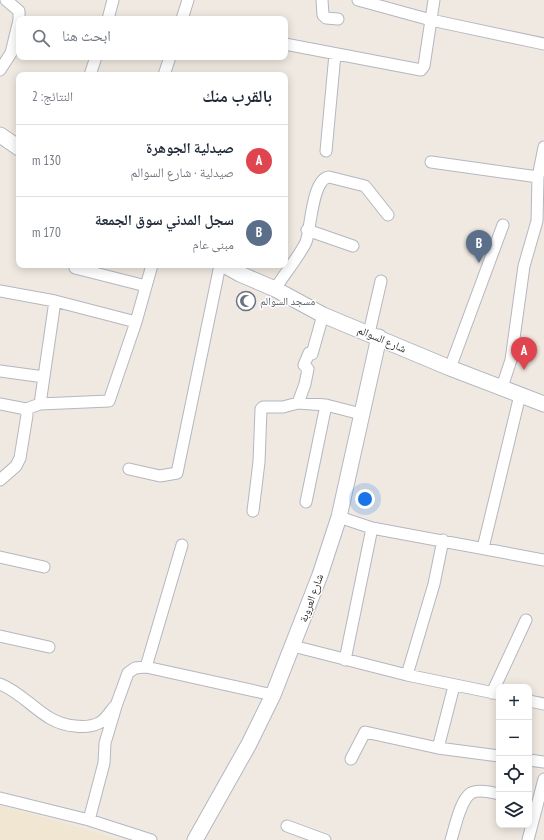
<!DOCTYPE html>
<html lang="ar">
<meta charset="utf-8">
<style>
body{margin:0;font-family:"PT Sans Narrow","Noto Naskh Arabic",sans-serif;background:#f2f2f3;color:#1f2937;direction:rtl}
.controls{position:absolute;right:12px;bottom:12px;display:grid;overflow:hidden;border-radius:8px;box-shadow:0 2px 10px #0003}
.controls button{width:36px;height:36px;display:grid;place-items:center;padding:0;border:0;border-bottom:1px solid #e0e1e3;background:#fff;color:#1f2937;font:20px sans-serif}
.you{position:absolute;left:365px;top:499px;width:14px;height:14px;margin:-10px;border:3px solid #fff;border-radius:50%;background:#1a73e8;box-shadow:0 0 0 6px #1a73e833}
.badge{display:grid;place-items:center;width:26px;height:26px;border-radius:50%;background:#d93025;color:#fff;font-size:13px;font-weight:700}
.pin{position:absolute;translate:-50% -33px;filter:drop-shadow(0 1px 2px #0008)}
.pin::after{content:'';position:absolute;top:21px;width:14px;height:12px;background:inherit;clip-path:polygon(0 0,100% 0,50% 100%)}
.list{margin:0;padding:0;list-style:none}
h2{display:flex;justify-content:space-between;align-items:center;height:52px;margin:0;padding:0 16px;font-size:17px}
h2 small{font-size:13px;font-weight:400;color:#747a83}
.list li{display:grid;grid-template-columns:26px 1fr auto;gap:12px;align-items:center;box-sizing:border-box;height:72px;padding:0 16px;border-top:1px solid #e0e1e3}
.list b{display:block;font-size:15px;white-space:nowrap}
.list p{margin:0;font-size:13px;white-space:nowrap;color:#747a83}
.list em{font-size:13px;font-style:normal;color:#747a83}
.icon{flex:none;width:22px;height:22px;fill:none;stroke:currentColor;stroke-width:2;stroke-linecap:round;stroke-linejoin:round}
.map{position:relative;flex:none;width:544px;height:840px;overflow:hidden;direction:ltr}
.search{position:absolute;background:#fff;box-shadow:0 2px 10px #0003;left:16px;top:16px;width:272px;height:44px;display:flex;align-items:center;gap:10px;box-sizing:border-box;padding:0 14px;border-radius:8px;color:#747a83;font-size:15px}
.panel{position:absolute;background:#fff;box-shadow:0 2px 10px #0003;left:16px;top:72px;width:272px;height:196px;border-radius:8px;direction:rtl}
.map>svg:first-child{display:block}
.education{fill:#f0e6d1}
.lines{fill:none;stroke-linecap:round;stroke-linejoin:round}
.street-casing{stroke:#b4b7c1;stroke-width:13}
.secondary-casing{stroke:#b4b7c1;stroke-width:17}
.street{stroke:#fff;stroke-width:11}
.secondary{stroke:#fff;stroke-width:15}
.labels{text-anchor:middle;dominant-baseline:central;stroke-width:3;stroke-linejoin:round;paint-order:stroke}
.worship-label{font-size:11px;fill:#5b616d;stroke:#fff;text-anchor:start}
.street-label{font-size:11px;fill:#2e2e2e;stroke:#fff}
</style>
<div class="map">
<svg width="544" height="840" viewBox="0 0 544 840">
<rect width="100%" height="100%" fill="#efe9e1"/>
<!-- education -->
<path class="education" d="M0 805 122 840H0Z"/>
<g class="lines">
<defs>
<path id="street" d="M6 0 19 11V19
M322 0 323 15 326 18 338 19
M358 0 431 20 544 44
M108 19 113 0
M182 19 188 0
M285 44 421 70 424 66 434 0
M0 70 11 53 19 20
M90 75 96 57
M164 75 170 57
M326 151 335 54
M431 162 538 177 544 147
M307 230 353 246
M75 268 146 286
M275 289C283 276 300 255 306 242 311 228 312 179 329 177L365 186 388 215
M0 291 55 301 136 322 152 265
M369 333 381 281
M450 368 503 225
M0 371 44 377
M502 387 511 360 524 266 537 221 538 177
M298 403 305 384 308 369 304 365 309 353 312 354 323 315
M0 404 26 409
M40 404 109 401 136 322
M326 405 361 414
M129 469 160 476 177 473 220 265
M0 480 16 466 20 458 27 415 26 409 40 404 55 301
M253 511 259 462 261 409 263 407H283L298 403 326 405 306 502
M339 517 372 528 544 560
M483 548 520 395
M0 557 44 567
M0 636 49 647
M293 646 407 675 499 694
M345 660 372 528
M146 667 182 545
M407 675 434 584 443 540
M0 684C28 695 43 724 75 726 83 727 91 727 99 723 105 720 110 712 114 707
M454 686 438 748 499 756
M492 693 526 620
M529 701 544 704
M351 759 365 732 438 748
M529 760 544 762
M0 798 89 820 151 840
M89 820 104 763 105 743 117 703 128 673 135 668 146 667 273 695
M287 826 325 840
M451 840C455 828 460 800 471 793 478 789 491 792 499 794
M528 840 544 779"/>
<path id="secondary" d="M0 135 19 148
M224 265 240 274 275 289 323 315 450 368 544 404
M195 840 249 744 273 695 320 575 339 517 379 337"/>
</defs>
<!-- street casing -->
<use href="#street" class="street-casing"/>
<!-- secondary casing -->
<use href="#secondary" class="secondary-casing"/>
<!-- street -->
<use href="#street" class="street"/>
<!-- secondary -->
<use href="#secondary" class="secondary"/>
</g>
<!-- icons -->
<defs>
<symbol id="mosque-ring" viewBox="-11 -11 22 22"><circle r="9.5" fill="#fff" stroke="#6b7280" stroke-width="1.5"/><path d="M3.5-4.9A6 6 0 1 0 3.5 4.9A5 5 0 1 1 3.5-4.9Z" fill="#6b7280"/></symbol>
</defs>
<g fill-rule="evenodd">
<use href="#mosque-ring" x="235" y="290" width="22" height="22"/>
</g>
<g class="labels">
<!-- worship labels -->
<g class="worship-label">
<text x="260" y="301">مسجد السوالم</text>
</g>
<!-- street labels -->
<g class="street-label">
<text transform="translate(382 339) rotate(23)">شارع السوالم</text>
<text transform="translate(311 598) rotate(-70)">شارع العروبة</text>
</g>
</g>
</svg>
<div class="controls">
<button>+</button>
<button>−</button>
<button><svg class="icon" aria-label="locate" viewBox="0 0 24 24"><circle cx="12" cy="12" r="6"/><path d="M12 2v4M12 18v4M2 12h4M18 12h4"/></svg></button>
<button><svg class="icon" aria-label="layers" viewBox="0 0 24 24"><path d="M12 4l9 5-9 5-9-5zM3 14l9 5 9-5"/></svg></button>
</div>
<div class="you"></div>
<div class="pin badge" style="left:524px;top:370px;background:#e0444e">A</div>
<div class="pin badge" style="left:479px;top:263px;background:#5c6f8a">B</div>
<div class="search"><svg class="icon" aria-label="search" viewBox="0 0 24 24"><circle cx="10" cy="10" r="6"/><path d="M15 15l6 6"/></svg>ابحث هنا</div>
<section class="panel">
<h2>بالقرب منك<small>النتائج: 2</small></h2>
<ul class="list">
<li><span class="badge" style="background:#e0444e">A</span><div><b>صيدلية الجوهرة</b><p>صيدلية · شارع السوالم</p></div><em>130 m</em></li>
<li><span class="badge" style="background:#5c6f8a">B</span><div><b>سجل المدني سوق الجمعة</b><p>مبنى عام</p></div><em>170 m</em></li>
</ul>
</section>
</div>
